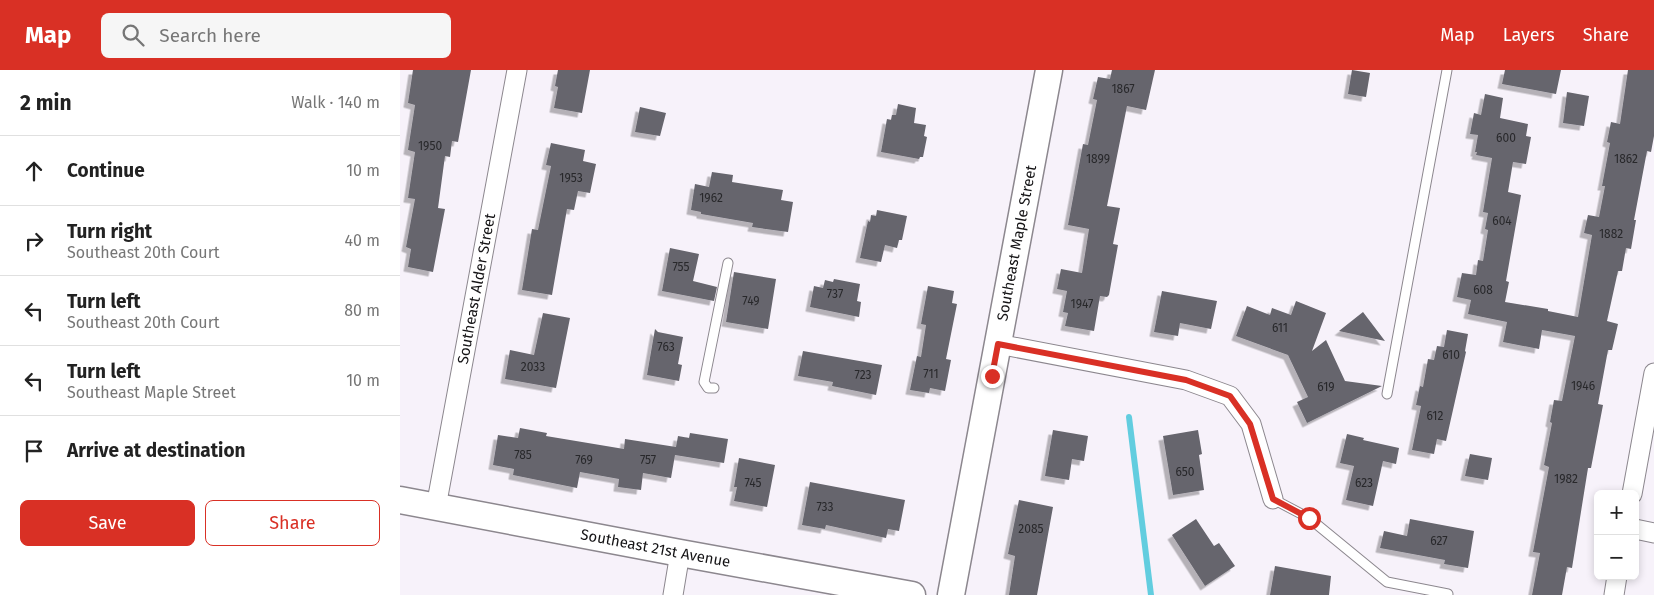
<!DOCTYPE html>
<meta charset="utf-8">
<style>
body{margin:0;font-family:"Fira Sans",sans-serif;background:#f6f6f6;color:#222}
.controls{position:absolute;right:15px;bottom:15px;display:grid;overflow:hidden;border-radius:8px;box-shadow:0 2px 8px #0003}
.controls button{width:45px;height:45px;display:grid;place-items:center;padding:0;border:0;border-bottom:1px solid #e0e0e0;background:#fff;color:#222;font:25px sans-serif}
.stop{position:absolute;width:15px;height:15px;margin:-11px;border:4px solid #d93025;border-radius:50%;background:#fff}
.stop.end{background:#d93025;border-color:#fff;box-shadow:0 1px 5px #0008}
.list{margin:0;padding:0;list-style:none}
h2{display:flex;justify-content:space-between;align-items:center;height:65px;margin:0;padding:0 20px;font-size:21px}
h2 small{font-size:16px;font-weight:400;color:#767676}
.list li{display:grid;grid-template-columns:32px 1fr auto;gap:15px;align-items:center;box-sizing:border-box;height:70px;padding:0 20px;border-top:1px solid #e0e0e0}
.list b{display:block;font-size:19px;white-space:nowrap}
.list p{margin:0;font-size:16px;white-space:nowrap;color:#767676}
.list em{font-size:16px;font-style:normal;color:#767676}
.actions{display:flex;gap:10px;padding:15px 20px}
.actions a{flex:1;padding:11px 0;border:1px solid #d93025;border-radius:8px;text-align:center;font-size:18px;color:#d93025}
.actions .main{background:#d93025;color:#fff}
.icon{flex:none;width:28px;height:28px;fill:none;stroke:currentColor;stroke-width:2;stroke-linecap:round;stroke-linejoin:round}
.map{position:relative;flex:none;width:1254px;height:525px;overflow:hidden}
header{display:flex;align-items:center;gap:30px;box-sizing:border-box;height:70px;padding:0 25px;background:#d93025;color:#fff}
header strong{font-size:24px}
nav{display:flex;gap:28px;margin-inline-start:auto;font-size:18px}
.search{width:350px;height:45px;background:#f6f6f6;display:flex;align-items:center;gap:12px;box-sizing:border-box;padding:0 18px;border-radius:8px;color:#767676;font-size:19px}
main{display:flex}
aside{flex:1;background:#fff}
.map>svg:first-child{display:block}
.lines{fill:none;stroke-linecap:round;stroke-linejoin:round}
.stream{stroke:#62cddf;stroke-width:6}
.building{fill:#66656d;filter:url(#shadow)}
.lane-casing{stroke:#8c878e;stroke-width:11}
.street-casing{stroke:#8c878e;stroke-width:21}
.secondary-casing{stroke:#8c878e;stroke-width:29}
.lane{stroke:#fff;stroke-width:9}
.street{stroke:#fff;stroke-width:19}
.secondary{stroke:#fff;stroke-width:26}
.route{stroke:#d93025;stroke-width:6}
.labels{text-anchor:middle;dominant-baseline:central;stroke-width:4;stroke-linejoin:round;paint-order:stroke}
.number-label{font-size:12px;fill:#28282b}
.street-label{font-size:15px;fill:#141315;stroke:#f7f2fa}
</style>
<header>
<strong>Map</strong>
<div class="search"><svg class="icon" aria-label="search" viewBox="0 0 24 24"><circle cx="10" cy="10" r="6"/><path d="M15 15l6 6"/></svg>Search here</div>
<nav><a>Map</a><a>Layers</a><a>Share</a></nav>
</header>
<main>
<aside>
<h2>2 min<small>Walk · 140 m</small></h2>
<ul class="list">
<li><svg class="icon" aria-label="ahead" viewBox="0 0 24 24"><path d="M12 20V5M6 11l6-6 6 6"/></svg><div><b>Continue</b></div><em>10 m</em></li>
<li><svg class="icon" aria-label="right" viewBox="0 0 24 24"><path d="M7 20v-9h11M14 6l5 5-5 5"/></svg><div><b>Turn right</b><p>Southeast 20th Court</p></div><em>40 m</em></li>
<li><svg class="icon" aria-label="left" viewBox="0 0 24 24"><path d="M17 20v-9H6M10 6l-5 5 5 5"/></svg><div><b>Turn left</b><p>Southeast 20th Court</p></div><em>80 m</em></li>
<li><svg class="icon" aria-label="left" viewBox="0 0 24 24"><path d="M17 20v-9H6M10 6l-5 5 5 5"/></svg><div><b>Turn left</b><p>Southeast Maple Street</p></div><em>10 m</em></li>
<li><svg class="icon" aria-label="arrive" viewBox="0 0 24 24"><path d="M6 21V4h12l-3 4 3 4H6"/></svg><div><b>Arrive at destination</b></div></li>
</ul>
<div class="actions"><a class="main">Save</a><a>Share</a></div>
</aside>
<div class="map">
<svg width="1254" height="525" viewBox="0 0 1254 525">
<defs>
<filter id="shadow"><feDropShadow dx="-4.5" dy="4.5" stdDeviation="0" flood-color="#0004"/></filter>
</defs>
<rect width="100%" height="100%" fill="#f7f2fa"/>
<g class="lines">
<!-- stream -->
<path class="stream" d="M729 347 751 525"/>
</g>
<!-- building -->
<path class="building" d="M13 0H71L58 72 52 71 50 87 45 86 38 138 45 139 33 202 8 197 11 179 6 177 15 129 8 128 15 82 8 80 15 35 8 33Z
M158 0H190L182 43 154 38 158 17 155 16Z
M712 0H755L746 40 727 36 707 136 720 138 713 174 718 175 709 225 707 227 700 226 694 261 665 256 668 243 663 242 667 221 657 219 661 199 682 203 689 159 668 155 683 74 688 75 697 30 693 29 698 7 710 9Z
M952 0 970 3 966 27 948 24Z
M1105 0H1161L1156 24 1102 14Z
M1228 0H1254V66L1251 82 1247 81 1234 150H1236L1231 179 1226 178 1222 201H1218L1207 251 1218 254 1212 280H1208L1198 334 1203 335 1191 398H1188L1172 498 1167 497 1162 525H1132L1140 483 1133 482 1149 397 1144 395 1152 353 1150 352 1154 330 1162 331 1175 266 1142 260 1139 279 1103 272 1107 252 1068 244 1071 230 1057 227 1062 203 1076 205 1078 190 1083 191 1088 160 1085 159 1088 143 1083 142 1092 88 1076 85 1077 82H1075L1078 65 1070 64 1074 43 1081 45 1085 24 1103 28 1100 48 1128 54 1126 66 1131 67 1126 94 1113 92 1108 122 1121 125 1106 211 1109 212 1105 232 1148 239V241L1178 247 1192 165 1184 163 1188 145 1199 147 1205 116H1202L1210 73 1207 72 1211 52 1220 54Z
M1167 22 1189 26 1184 56 1163 53Z
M498 34 516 38 514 53 526 55 524 66 527 67 523 87H520L519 89 481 82 487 49 491 50 492 45H496Z
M240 37 266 43 260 66 235 62Z
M151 73 185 80 183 91 196 94 190 123 178 121 174 140 167 139 152 225 122 220 132 159 138 160 151 96 146 95Z
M312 102 333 105 332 112 383 120 381 130 393 132 388 162 352 157 353 153 301 144V142L291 140 295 114 309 117Z
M477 140 507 146 502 170H499L497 178 485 175 481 192 460 188 468 151 470 152 471 145 476 146Z
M270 178 299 184 293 211 317 217 314 231 262 221Z
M334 202 376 209 368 259 326 252Z
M434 209 460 214 457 231 461 232 459 247 410 237 414 216 423 218 425 210 433 212Z
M528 216 554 221 552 233 557 234 546 289 551 290 545 321 530 318 529 323 510 320 517 286 521 287 526 255 521 254Z
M762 221 817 231 811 259 780 253 778 266 754 262Z
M896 231 926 243 912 281 926 270 945 311 982 316 907 353 897 332 908 327 888 285 836 266 847 236 870 245 872 238 891 245Z
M963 242 985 271 939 261Z
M143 243 170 248 156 318 105 309 110 280 134 285Z
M255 259 258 262 283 267 278 294 282 295 279 311 247 305Z
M1047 260 1068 264 1065 281 1066 282 1046 371 1037 369 1034 384 1012 380 1021 336 1016 335 1020 316 1023 317 1028 289 1034 290 1037 276 1044 277Z
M403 281 482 295 476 325 432 316 433 312 398 306Z
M120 358 147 363 146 366 224 379 225 369 276 377 278 366 289 368 290 363 328 369 324 393 275 385 271 408 243 403 241 420 218 417 219 409 180 402 177 418 113 405 114 399 93 395 98 365 118 368Z
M653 360 688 366 684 391 672 389 669 410 645 406Z
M798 360 802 384 799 385 804 420 773 425 763 366Z
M947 364 964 368 963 370 999 378 996 394 983 391 973 436 946 430 954 396 940 393Z
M1070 384 1092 388 1088 410 1065 406Z
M339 388 375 395 367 437 334 431 337 417H334Z
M410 412 505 430 499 461 488 459 486 468 426 455 425 459 402 455Z
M619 430 653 437 637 525H609L615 486 608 484Z
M796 449 814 476 819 473 835 496 805 516 772 465Z
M1010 449 1074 461 1068 498 1044 494 1045 490 980 478 984 461 1007 466Z
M875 496 931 506 929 525H870Z"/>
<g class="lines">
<defs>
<path id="lane" d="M314 318H308L304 312 328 193
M987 324 1047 0
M873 429 909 448 987 512 1048 524"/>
<g id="street">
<path d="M598 274 786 310 830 326 851 354 873 429"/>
<path d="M1232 424 1254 303"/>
<path id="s1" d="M36 437 117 0"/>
<path d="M1235 459 1254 463"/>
<path d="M273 525 280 483"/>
<path d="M1214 525 1217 506"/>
</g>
<g id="secondary">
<path id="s2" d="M0 430 280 483 512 525"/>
<path id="s3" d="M551 525 649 0"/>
</g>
</defs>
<!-- lane casing -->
<use href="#lane" class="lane-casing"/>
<!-- street casing -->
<use href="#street" class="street-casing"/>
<!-- secondary casing -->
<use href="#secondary" class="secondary-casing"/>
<!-- lane -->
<use href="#lane" class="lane"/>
<!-- street -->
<use href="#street" class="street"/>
<!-- secondary -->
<use href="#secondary" class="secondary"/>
</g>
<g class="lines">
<!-- route -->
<path class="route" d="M592 306 598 274 786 310 830 326 850 354 873 429 909 448"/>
</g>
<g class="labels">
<!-- number labels -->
<g class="number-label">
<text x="723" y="19">1867</text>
<text x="1106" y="68">600</text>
<text x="30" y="76">1950</text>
<text x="698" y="89">1899</text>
<text x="1226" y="89">1862</text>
<text x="171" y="108">1953</text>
<text x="311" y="128">1962</text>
<text x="1102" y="151">604</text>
<text x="1211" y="164">1882</text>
<text x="281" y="197">755</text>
<text x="1083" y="220">608</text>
<text x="435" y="224">737</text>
<text x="351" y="231">749</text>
<text x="682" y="234">1947</text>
<text x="880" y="258">611</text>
<text x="266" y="277">763</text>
<text x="1051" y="285">610</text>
<text x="133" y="297">2033</text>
<text x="531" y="304">711</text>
<text x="463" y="305">723</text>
<text x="1183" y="316">1946</text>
<text x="926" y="317">619</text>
<text x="1035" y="346">612</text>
<text x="123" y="385">785</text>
<text x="184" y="390">769</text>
<text x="248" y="390">757</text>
<text x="785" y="402">650</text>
<text x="1166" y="409">1982</text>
<text x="353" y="413">745</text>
<text x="964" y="413">623</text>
<text x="425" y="437">733</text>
<text x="631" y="459">2085</text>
<text x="1039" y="471">627</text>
</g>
<!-- street labels -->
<g class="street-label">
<text stroke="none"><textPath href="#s3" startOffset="358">Southeast Maple Street</textPath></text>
<text stroke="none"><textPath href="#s1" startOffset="222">Southeast Alder Street</textPath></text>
<text stroke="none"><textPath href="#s2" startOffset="260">Southeast 21st Avenue</textPath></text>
</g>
</g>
</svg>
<div class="controls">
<button>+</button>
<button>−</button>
</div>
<div class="stop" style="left:909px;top:448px"></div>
<div class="stop end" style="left:592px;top:306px"></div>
</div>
</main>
